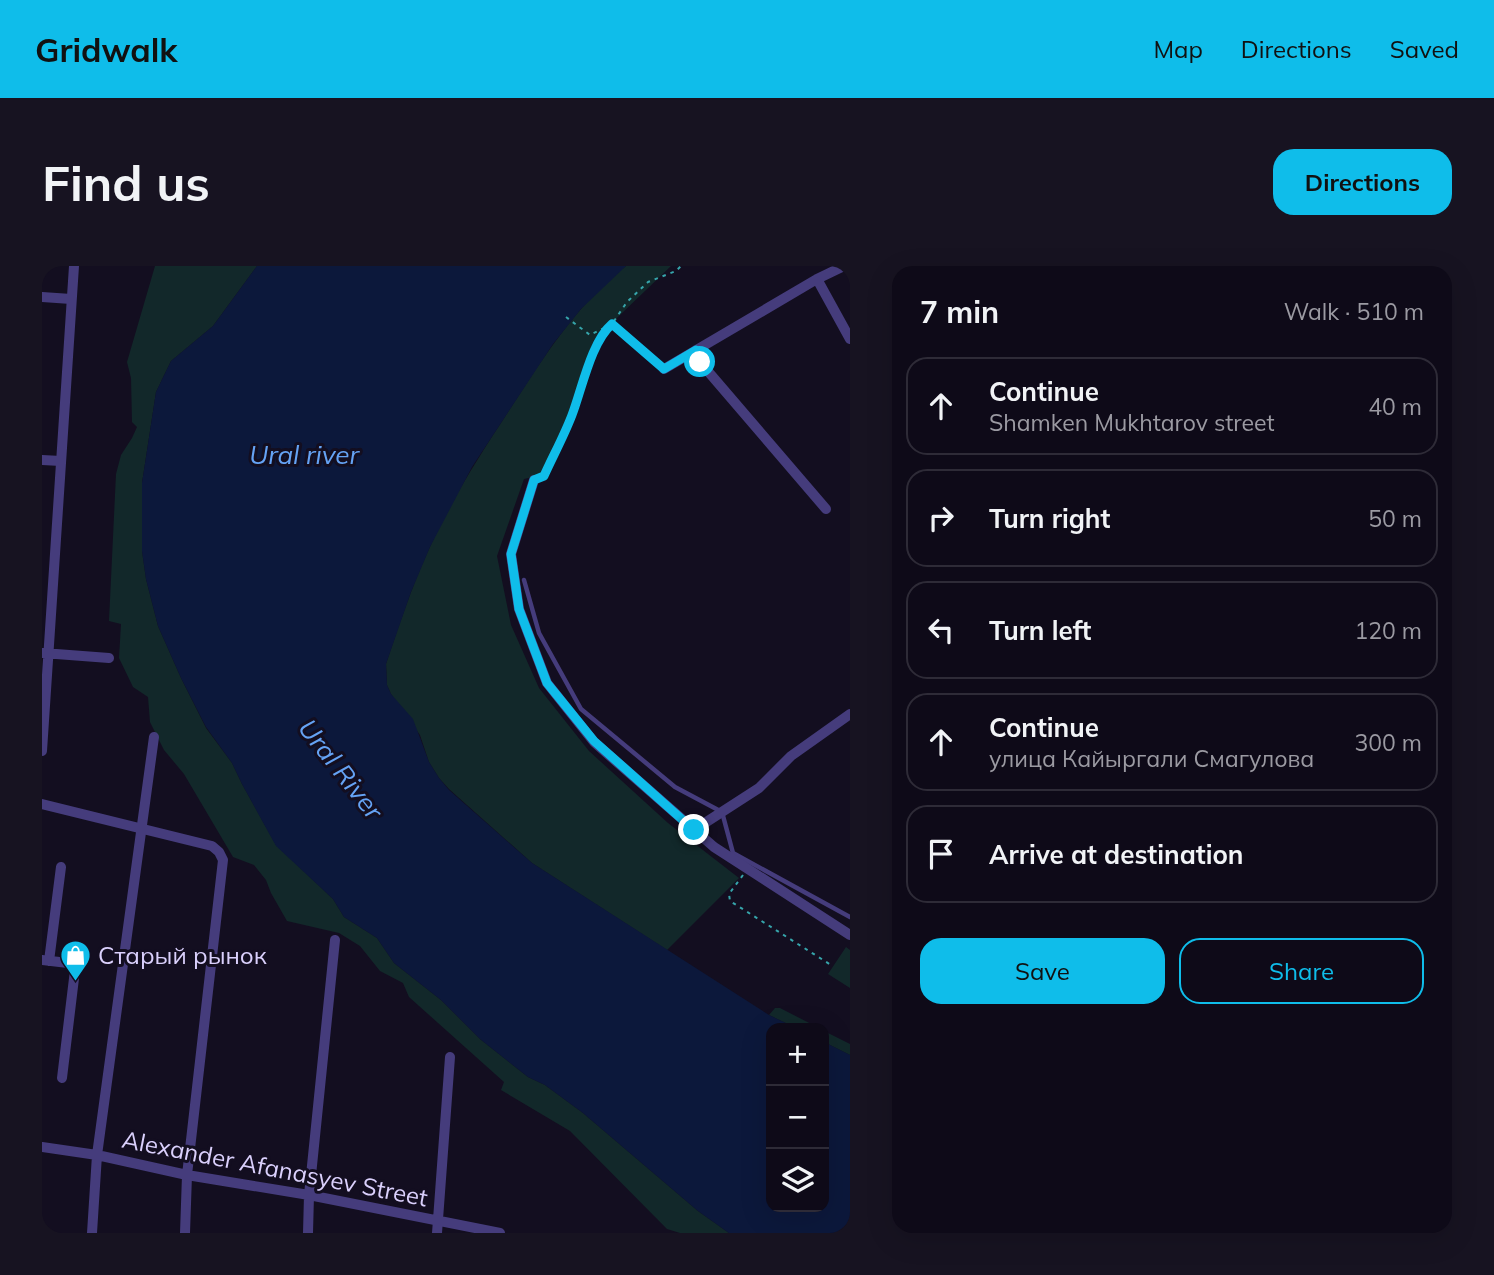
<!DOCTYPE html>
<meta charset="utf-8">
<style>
body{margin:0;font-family:Mulish,sans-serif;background:#171321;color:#f1f3f6}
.controls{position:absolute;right:21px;bottom:21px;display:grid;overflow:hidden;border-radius:14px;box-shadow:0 7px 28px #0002}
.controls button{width:63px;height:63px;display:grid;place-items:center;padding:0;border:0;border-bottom:2px solid #2e2b37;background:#0e0a18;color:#f1f3f6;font:35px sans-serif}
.stop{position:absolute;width:21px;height:21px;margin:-16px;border:5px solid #0fbdea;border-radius:50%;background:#fff}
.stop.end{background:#0fbdea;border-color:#fff;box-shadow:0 2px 7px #0008}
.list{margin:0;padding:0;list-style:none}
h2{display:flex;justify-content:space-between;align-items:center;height:91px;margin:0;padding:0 28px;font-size:30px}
h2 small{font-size:23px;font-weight:400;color:#9b9aa2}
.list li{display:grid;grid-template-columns:46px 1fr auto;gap:21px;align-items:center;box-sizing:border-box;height:98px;margin:0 14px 14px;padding:0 14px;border:2px solid #2e2b37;border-radius:21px}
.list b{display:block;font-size:26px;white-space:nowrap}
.list p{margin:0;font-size:23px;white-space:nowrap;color:#9b9aa2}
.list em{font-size:23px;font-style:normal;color:#9b9aa2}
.actions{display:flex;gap:14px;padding:21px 28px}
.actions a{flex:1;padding:16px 0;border:2px solid #0fbdea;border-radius:21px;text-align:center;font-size:24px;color:#0fbdea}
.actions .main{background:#0fbdea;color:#111}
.icon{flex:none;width:38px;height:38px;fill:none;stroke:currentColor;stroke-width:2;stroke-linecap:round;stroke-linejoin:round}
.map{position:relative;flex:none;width:808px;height:967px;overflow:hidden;border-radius:21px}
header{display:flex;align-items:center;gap:42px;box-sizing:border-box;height:98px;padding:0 35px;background:#0fbdea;color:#111}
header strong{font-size:33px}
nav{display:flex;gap:38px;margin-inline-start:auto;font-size:24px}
.intro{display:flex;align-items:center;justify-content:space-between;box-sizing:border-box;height:168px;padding:0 42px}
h1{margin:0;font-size:49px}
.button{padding:18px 32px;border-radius:21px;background:#0fbdea;color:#111;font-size:24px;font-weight:700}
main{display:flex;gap:42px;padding:0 42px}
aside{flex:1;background:#0e0a18;border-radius:21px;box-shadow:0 7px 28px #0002}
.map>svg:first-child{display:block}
.green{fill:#12282a}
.water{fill:#0c183b}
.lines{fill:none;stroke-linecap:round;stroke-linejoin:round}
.path{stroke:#36a5ab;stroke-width:2;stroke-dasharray:3.5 5;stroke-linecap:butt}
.lane{stroke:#453c7c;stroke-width:4.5}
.street{stroke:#453c7c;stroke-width:10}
.route{stroke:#0fbdea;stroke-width:9}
.labels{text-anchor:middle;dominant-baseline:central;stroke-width:6;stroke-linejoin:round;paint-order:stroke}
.poi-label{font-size:24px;fill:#dad0fc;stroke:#130e20;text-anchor:start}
.street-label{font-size:24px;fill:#dad0fc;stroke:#130e20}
.water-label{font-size:26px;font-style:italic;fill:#65a3f5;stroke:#130e20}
</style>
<header>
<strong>Gridwalk</strong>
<nav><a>Map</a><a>Directions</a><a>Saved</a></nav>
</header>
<div class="intro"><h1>Find us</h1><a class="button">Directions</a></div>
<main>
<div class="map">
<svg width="808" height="967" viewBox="0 0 808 967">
<rect width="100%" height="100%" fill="#130e20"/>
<!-- green -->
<path class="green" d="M113 0H215L171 60 129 95 114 126 100 217V285L104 313 116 360 139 412 164 462 190 497 200 518 234 579 291 633 302 651 335 672 352 697 399 734 438 773 486 811 503 819 541 847 656 945 687 967H638L625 963 528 865 459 824 462 816 367 731 361 717 338 705 318 680 297 667 245 655 229 627 224 614 212 599 191 591 142 508 122 484 108 456 106 431 91 421 77 392 79 358 67 355 74 208 79 189 90 172 95 161 90 156 89 112 85 96Z
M584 0H629L552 74 528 145 500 209 482 213 455 290 469 359 497 422 547 485 626 557 697 612 625 684 490 597 407 523 397 512 387 496 378 469 349 428 345 419 344 398C357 359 370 320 387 283 412 227 446 177 479 126 509 80 540 34 584 0Z
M804 681 808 684V722L786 708Z
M733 742H738L777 762H754L727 749Z
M782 765 808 778V789L782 776Z"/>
<!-- water -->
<path class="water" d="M215 0H584L539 43 511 78 430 201 388 281 369 326 344 398 345 419 349 428 371 453 387 496 397 512 407 524 490 597 727 749 754 762H729V941H782V776L808 789V967H687L656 945 541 847 503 819 486 811 438 773 399 734 352 697 335 672 302 651 291 633 234 580 200 518 190 497 164 461 139 412 116 360 104 313 100 285V217L114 126 129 95 171 60Z"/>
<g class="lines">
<!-- path -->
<path class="path" d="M524 51 548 69 570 58 615 97
M502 209 529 151 555 78 564 63 570 58 585 36 606 16 634 5 639 0
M701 609 687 628 688 635 789 699"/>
<!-- lane -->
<path class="lane" d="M482 314 497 367 539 443 633 521 680 546 691 587 808 651"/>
<!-- street -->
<path class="street" d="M775 13 808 73
M0 31 29 33
M654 84 658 96 784 243
M622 103 775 13 802 0
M0 194 19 195
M492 214 469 288 477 343 505 417 552 476 672 581 808 669
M1 387 67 392
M0 485 32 0
M0 538 170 580 177 586 181 594 145 909 143 967
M652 564 717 522 749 490 808 448
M0 694 26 697 31 699 33 704 20 812
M7 695 19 601
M0 881 55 889 145 909 267 929 458 967
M50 967 55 889 112 471
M266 967 267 929 293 674
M395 967 408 791"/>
</g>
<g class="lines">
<!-- route -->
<path class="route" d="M652 564 552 475 505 417 477 343 469 288 492 214 502 210C511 190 522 170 530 149 540 123 549 76 570 58L622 103 654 84 658 96"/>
</g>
<!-- icons -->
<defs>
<symbol id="shop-pin" viewBox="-11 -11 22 30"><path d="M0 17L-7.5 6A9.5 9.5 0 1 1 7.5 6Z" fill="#0fbdea" stroke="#130e20"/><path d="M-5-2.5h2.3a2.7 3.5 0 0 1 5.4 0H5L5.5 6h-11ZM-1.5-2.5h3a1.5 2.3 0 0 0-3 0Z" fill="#fff"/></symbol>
</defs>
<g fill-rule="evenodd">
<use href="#shop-pin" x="16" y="672" width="35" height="47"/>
</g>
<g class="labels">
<!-- poi labels -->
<g class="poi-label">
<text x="56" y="689">Старый рынок</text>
</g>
<!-- street labels -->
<g class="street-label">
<text transform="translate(233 902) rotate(11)">Alexander Afanasyev Street</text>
</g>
<!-- water labels -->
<g class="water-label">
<text x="262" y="188">Ural river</text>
<text transform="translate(299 503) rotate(52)">Ural River</text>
</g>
</g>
</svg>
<div class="controls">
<button>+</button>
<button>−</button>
<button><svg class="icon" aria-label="layers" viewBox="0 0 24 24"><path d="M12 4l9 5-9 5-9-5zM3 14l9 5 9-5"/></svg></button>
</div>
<div class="stop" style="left:658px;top:96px"></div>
<div class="stop end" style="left:652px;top:564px"></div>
</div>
<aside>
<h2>7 min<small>Walk · 510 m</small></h2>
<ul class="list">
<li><svg class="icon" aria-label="ahead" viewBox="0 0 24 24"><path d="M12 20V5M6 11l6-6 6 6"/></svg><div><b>Continue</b><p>Shamken Mukhtarov street</p></div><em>40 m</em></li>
<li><svg class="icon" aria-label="right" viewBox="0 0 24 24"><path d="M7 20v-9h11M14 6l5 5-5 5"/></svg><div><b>Turn right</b></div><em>50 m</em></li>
<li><svg class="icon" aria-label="left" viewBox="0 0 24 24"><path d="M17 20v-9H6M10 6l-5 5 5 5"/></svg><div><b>Turn left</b></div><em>120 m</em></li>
<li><svg class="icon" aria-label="ahead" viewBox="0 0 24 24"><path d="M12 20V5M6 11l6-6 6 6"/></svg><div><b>Continue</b><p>улица Кайыргали Смагулова</p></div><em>300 m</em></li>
<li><svg class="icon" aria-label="arrive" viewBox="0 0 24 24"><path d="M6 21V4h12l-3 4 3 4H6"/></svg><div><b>Arrive at destination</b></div></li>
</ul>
<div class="actions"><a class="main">Save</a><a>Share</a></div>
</aside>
</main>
